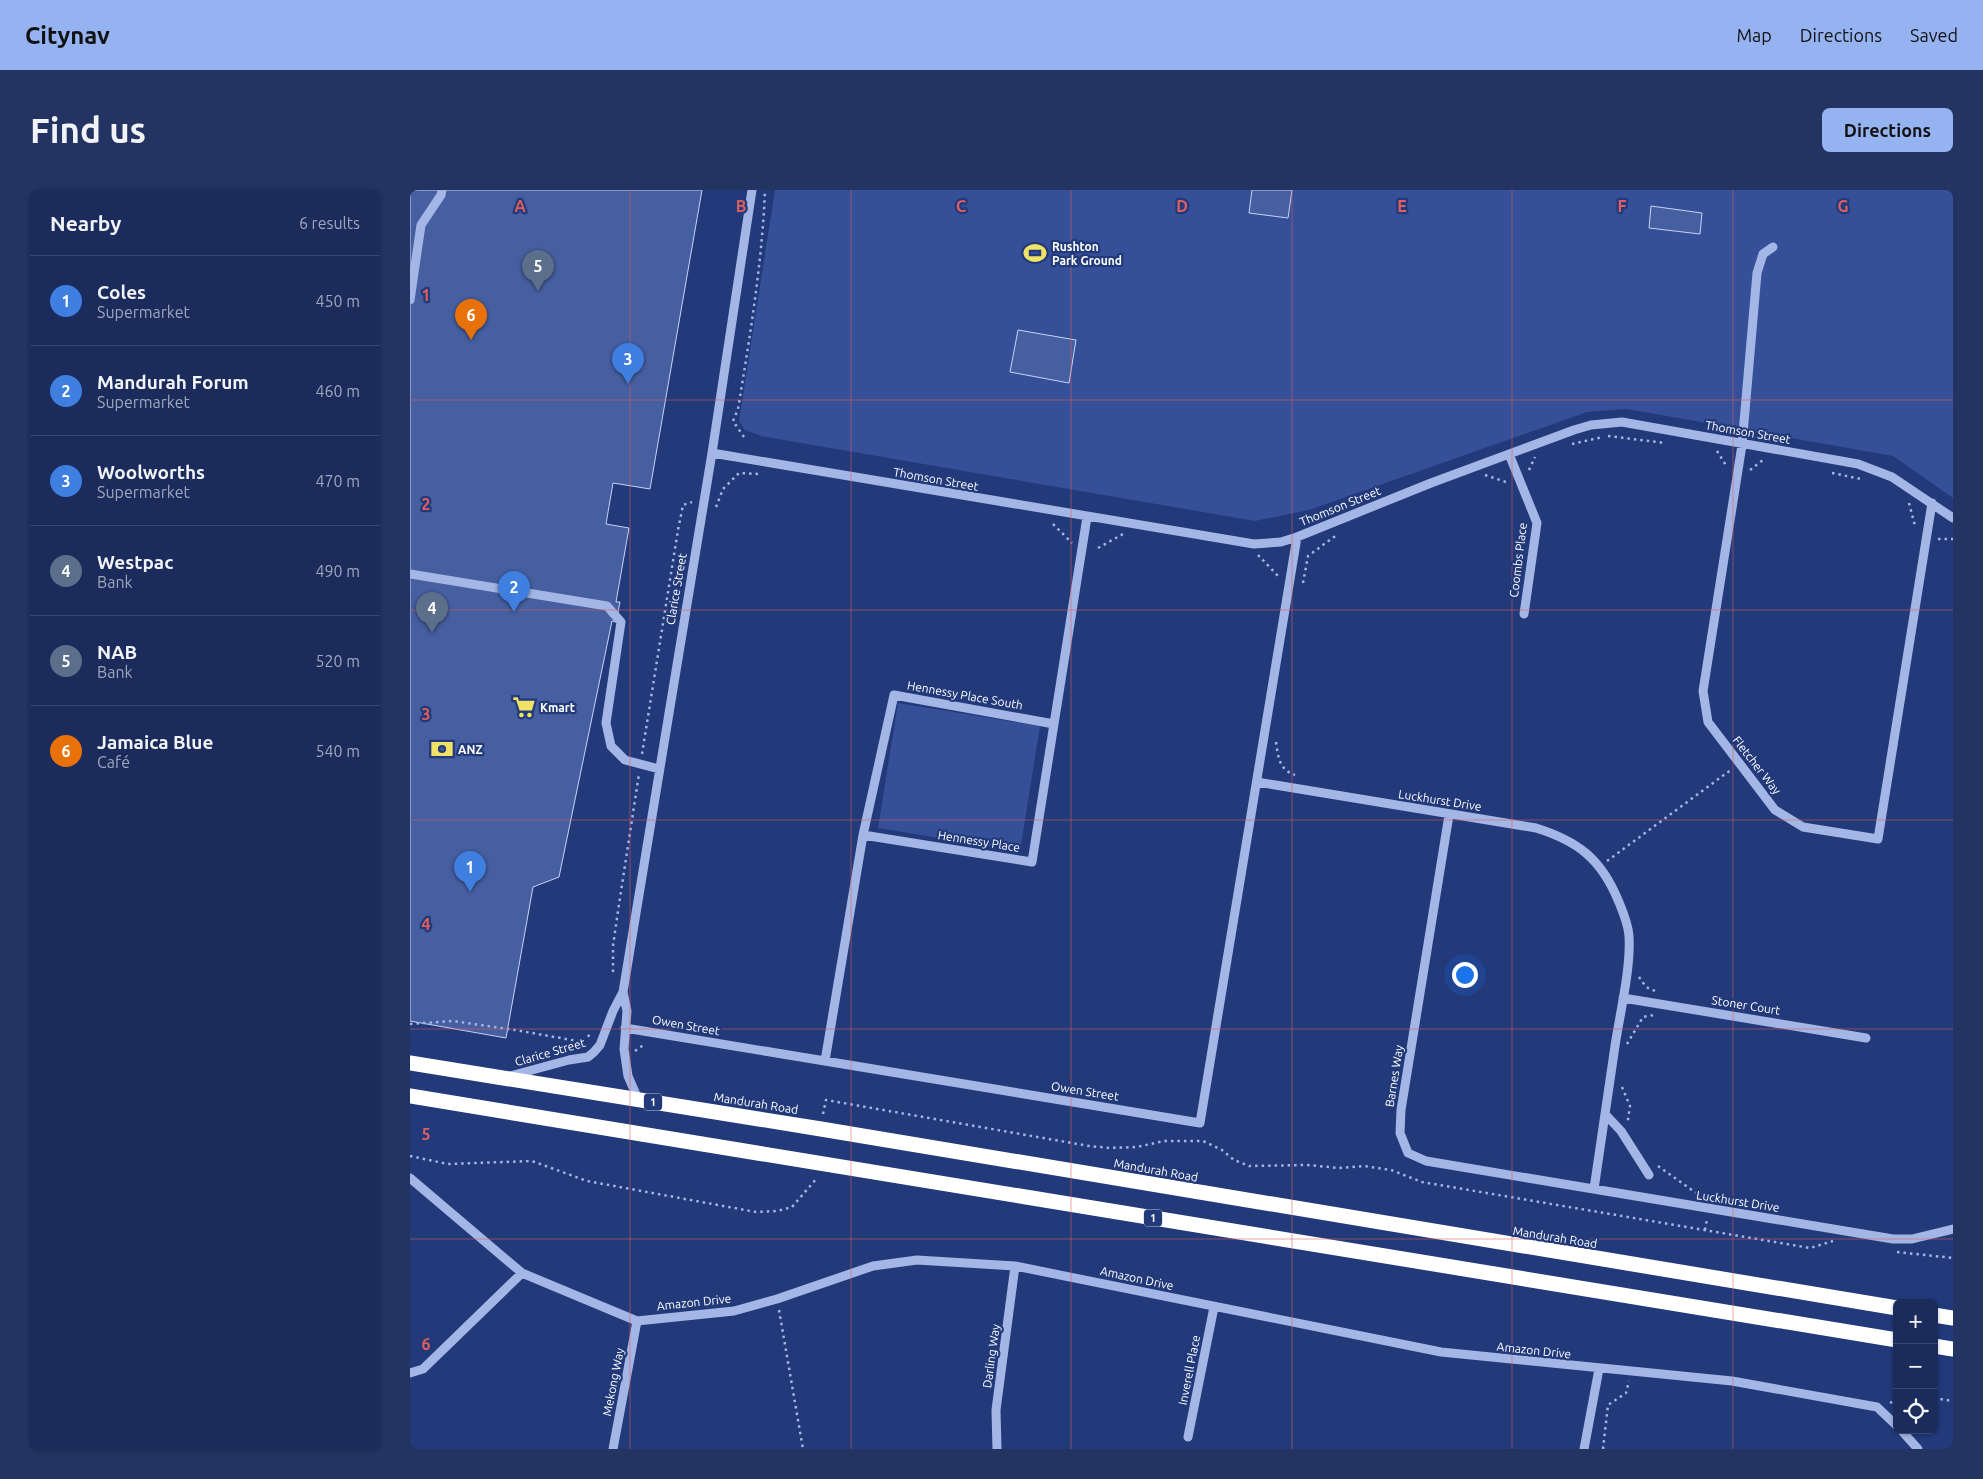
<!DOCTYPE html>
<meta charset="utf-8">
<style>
body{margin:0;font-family:Ubuntu,sans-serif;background:#233362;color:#f1f3f6}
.controls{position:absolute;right:15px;bottom:15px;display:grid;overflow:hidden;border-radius:8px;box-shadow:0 1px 4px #0004}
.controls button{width:45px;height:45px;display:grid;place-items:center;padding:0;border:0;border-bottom:1px solid #384772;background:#1a2b5c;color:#f1f3f6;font:25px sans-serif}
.you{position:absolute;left:1054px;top:784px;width:18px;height:18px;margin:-12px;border:4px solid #fff;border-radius:50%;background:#1a73e8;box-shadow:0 0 0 8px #1a73e833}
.badge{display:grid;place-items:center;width:32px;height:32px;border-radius:50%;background:#95b2f1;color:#fff;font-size:16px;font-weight:700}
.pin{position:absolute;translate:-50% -41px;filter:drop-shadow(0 1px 2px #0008)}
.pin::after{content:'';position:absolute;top:26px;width:18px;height:15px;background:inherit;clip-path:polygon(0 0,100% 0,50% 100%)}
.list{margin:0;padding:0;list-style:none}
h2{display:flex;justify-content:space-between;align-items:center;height:65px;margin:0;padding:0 20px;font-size:21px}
h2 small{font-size:16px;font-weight:400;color:#9fa7bb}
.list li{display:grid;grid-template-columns:32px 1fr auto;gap:15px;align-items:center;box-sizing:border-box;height:90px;padding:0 20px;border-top:1px solid #384772}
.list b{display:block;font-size:19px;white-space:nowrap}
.list p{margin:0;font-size:16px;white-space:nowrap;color:#9fa7bb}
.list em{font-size:16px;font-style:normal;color:#9fa7bb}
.icon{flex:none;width:28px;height:28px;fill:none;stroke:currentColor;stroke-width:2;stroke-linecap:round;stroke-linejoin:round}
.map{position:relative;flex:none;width:1543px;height:1259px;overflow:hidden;border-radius:8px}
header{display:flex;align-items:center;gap:30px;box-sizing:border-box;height:70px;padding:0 25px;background:#95b2f1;color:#111}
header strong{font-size:24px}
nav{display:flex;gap:28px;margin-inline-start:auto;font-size:18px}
.intro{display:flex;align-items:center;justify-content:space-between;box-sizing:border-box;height:120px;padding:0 30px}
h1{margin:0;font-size:35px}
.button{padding:12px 22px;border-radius:8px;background:#95b2f1;color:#111;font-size:18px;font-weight:700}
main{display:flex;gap:30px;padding:0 30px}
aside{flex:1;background:#1a2b5c;border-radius:8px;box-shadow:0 1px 4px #0004}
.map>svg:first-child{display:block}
.green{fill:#355098}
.building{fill:#465fa1;stroke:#c7d3f4}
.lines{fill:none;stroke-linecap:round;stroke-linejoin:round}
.path{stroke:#a4b6e5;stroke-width:2.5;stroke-dasharray:2.5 4;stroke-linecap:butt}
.minor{stroke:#a4b6e5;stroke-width:9}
.highway{stroke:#fff;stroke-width:15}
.grid{fill:none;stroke:#e05e5e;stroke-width:1;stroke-opacity:0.55}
.labels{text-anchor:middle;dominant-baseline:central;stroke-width:4.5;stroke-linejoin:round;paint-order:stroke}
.shield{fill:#22397a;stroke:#bdc4d7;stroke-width:1}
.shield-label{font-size:11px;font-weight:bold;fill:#fff}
.poi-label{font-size:12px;font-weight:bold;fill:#fff;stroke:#22397a;text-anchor:start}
.street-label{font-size:12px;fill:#fff;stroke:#22397a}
.grid-label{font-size:16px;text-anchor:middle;font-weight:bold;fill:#e05e5e;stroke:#22397a;stroke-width:4.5;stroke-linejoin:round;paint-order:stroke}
</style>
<header>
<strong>Citynav</strong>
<nav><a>Map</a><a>Directions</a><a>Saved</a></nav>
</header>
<div class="intro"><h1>Find us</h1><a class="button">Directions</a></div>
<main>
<aside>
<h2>Nearby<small>6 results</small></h2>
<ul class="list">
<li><span class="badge" style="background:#3f7fe0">1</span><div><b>Coles</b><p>Supermarket</p></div><em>450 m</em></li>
<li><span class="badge" style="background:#3f7fe0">2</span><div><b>Mandurah Forum</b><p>Supermarket</p></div><em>460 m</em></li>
<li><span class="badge" style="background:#3f7fe0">3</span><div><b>Woolworths</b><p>Supermarket</p></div><em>470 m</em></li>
<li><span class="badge" style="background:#5c6f8a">4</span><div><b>Westpac</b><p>Bank</p></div><em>490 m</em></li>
<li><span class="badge" style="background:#5c6f8a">5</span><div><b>NAB</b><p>Bank</p></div><em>520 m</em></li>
<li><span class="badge" style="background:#e8710a">6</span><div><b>Jamaica Blue</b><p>Café</p></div><em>540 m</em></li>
</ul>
</aside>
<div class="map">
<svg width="1543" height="1259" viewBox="0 0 1543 1259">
<rect width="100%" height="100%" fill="#22397a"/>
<!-- green -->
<path class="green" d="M365 0H1543V308L1483 266 1217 219 1177 222 899 320 845 331 351 246 335 240 329 231Z
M488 513 630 536 610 661 468 638Z"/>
<!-- building -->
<path class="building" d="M0 0H292L240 299 203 293 196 334 219 338 206 412H210L206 432 202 431 149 687 123 697 96 848 0 831Z
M842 0H882L878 28 839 23Z
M1241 16 1292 23 1290 44 1239 38Z
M608 140 666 150 659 193 600 182Z"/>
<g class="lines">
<!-- path -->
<path class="path" d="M1198 246 1255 253
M334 247 323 231 328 219C340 146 352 74 355 0
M1162 254 1193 247
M1307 261 1317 277
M1119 280 1125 267
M1340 280 1353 270
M1422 283 1451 289
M1075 285 1099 293
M1499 313 1505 336
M306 317 313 299 329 283 349 284
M643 334 662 353
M1528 349H1543
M688 358 713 344
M848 365 869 387
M893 393 898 366 928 344
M866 552C868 566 869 580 885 585
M232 564 268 340 273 315 282 312
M1197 671 1322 579
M203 782V756L208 721 229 584
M1229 787 1236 797 1245 801
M0 834 43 831 105 840 173 852 182 842
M1217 854 1233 827 1244 825
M225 861 235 854
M1212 897 1220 916 1218 929 1220 932
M413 924 416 910 679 956 699 958 727 957 754 951H793L812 960 824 970 839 976 897 975 929 978 954 976 981 980 1012 992 1400 1058 1423 1051
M0 966 38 974 122 971 177 991 346 1022 367 1021 382 1017 407 988
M1248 976 1286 1003
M1295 1040 1297 1029
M1487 1062 1543 1068
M369 1120 393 1259
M1524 1208 1543 1211
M1480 1213 1487 1209
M1193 1259 1198 1215 1216 1203 1219 1191"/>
<!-- minor -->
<path class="minor" d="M1363 57 1353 64 1347 83 1332 255 1293 501 1298 532 1365 620 1393 637 1468 649 1522 313
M0 110 11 35 31 5 32 0
M302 263 844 354 871 352 887 347 1021 293 1164 240 1181 235 1212 232 1448 274 1482 287 1543 328
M1099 264 1127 333 1114 424
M0 384 197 416 211 432 196 533 201 556 215 570 249 579
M847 592 1126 638C1168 651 1191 669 1208 710 1213 722 1218 733 1219 746 1221 778 1210 823 1205 856 1198 904 1191 952 1184 999
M1039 625 991 920 990 943 998 963 1016 971 1483 1049H1502L1543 1039
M453 645 484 505 644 534
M213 802 217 821 214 859 218 886 228 909
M1213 808 1456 848
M215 838 790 933 887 347
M415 871 453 645 622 672 677 327
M100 886 159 870 178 867 184 862 190 855 203 821 213 802 302 263 342 0
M1195 924 1211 941 1239 985
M0 988 112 1083 227 1131 324 1121 367 1109 463 1076 507 1070 605 1076 1031 1162 1322 1191 1467 1217 1487 1236
M0 1183 13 1179 112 1083
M1491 1240 1508 1259
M778 1247 804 1117
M203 1259 227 1131
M587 1259 586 1220 605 1076
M1174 1259 1189 1179"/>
<!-- highway -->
<path class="highway" d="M0 873 411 939 1487 1118
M0 906 1487 1150
M1524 1125 1543 1128
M1524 1156 1543 1159"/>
</g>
<!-- grid -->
<path class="grid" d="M220 0V1259M441 0V1259M661 0V1259M882 0V1259M1102 0V1259M1323 0V1259M0 210H1543M0 420H1543M0 630H1543M0 839H1543M0 1049H1543"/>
<!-- icons -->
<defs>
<symbol id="stadium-bare" viewBox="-9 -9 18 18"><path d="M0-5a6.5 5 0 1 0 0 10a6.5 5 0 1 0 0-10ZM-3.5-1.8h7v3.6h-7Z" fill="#f0e267" stroke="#22397a" stroke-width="2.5" paint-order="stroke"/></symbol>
<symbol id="supermarket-bare" viewBox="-9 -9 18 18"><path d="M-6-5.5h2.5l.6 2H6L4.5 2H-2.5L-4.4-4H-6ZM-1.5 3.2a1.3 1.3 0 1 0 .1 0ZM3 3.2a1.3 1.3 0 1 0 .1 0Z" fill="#f0e267" stroke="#22397a" stroke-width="2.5" paint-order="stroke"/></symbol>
<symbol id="bank-bare" viewBox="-9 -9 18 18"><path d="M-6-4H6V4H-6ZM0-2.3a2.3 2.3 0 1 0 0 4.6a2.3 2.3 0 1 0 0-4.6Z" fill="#f0e267" stroke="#22397a" stroke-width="2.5" paint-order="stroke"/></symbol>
</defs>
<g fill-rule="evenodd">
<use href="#stadium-bare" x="609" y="47" width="32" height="32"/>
<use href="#supermarket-bare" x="98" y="501" width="32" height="32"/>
<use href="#bank-bare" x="16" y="543" width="32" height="32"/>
</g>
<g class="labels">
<!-- shield labels -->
<g class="shield">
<rect x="234" y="903.5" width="18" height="17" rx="4"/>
<rect x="734" y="1019.5" width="18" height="17" rx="4"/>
</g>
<g class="shield-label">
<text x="243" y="912">1</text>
<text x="743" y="1028">1</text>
</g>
<!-- poi labels -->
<g class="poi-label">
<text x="642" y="56">Rushton<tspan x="642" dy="14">Park Ground</tspan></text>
<text x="130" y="517">Kmart</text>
<text x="48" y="559">ANZ</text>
</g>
<!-- street labels -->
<g class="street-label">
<text transform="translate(1338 242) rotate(10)">Thomson Street</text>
<text transform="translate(526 289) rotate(10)">Thomson Street</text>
<text transform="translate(930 316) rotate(-22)">Thomson Street</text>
<text transform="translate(1108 370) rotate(-83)">Coombs Place</text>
<text transform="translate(266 399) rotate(-80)">Clarice Street</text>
<text transform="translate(555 505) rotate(10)">Hennessy Place South</text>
<text transform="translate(1347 575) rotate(52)">Fletcher Way</text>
<text transform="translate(1030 610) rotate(9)">Luckhurst Drive</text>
<text transform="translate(569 651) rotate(9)">Hennessy Place</text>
<text transform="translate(1336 815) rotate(9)">Stoner Court</text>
<text transform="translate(276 835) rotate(10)">Owen Street</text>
<text transform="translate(140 862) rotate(-16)">Clarice Street</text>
<text transform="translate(984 886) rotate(-81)">Barnes Way</text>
<text transform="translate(675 901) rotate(9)">Owen Street</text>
<text transform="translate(346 913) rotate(9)">Mandurah Road</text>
<text transform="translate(746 980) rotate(10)">Mandurah Road</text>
<text transform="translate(1328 1011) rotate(9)">Luckhurst Drive</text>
<text transform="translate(1145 1047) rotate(9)">Mandurah Road</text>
<text transform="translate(727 1088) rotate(12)">Amazon Drive</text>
<text transform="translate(284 1112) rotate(-6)">Amazon Drive</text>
<text transform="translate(1124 1160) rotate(6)">Amazon Drive</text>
<text transform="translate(581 1166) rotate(-82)">Darling Way</text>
<text transform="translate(779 1180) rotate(-79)">Inverell Place</text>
<text transform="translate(203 1192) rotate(-79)">Mekong Way</text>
</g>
</g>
<g class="grid-label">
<text x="110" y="22">A</text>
<text x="331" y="22">B</text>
<text x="551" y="22">C</text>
<text x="772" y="22">D</text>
<text x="992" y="22">E</text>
<text x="1212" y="22">F</text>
<text x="1433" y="22">G</text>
<text x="16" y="111">1</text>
<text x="16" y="320">2</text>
<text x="16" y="530">3</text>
<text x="16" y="740">4</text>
<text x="16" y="950">5</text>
<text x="16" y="1160">6</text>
</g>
</svg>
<div class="controls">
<button>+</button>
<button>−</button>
<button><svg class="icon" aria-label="locate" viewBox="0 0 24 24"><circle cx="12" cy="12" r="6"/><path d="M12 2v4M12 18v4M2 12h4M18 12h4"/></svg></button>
</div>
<div class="you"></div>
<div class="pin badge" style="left:60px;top:702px;background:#3f7fe0">1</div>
<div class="pin badge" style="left:104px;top:422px;background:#3f7fe0">2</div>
<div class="pin badge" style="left:218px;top:194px;background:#3f7fe0">3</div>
<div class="pin badge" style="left:22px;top:443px;background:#5c6f8a">4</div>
<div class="pin badge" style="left:128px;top:101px;background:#5c6f8a">5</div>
<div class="pin badge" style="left:61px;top:150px;background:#e8710a">6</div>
</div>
</main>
